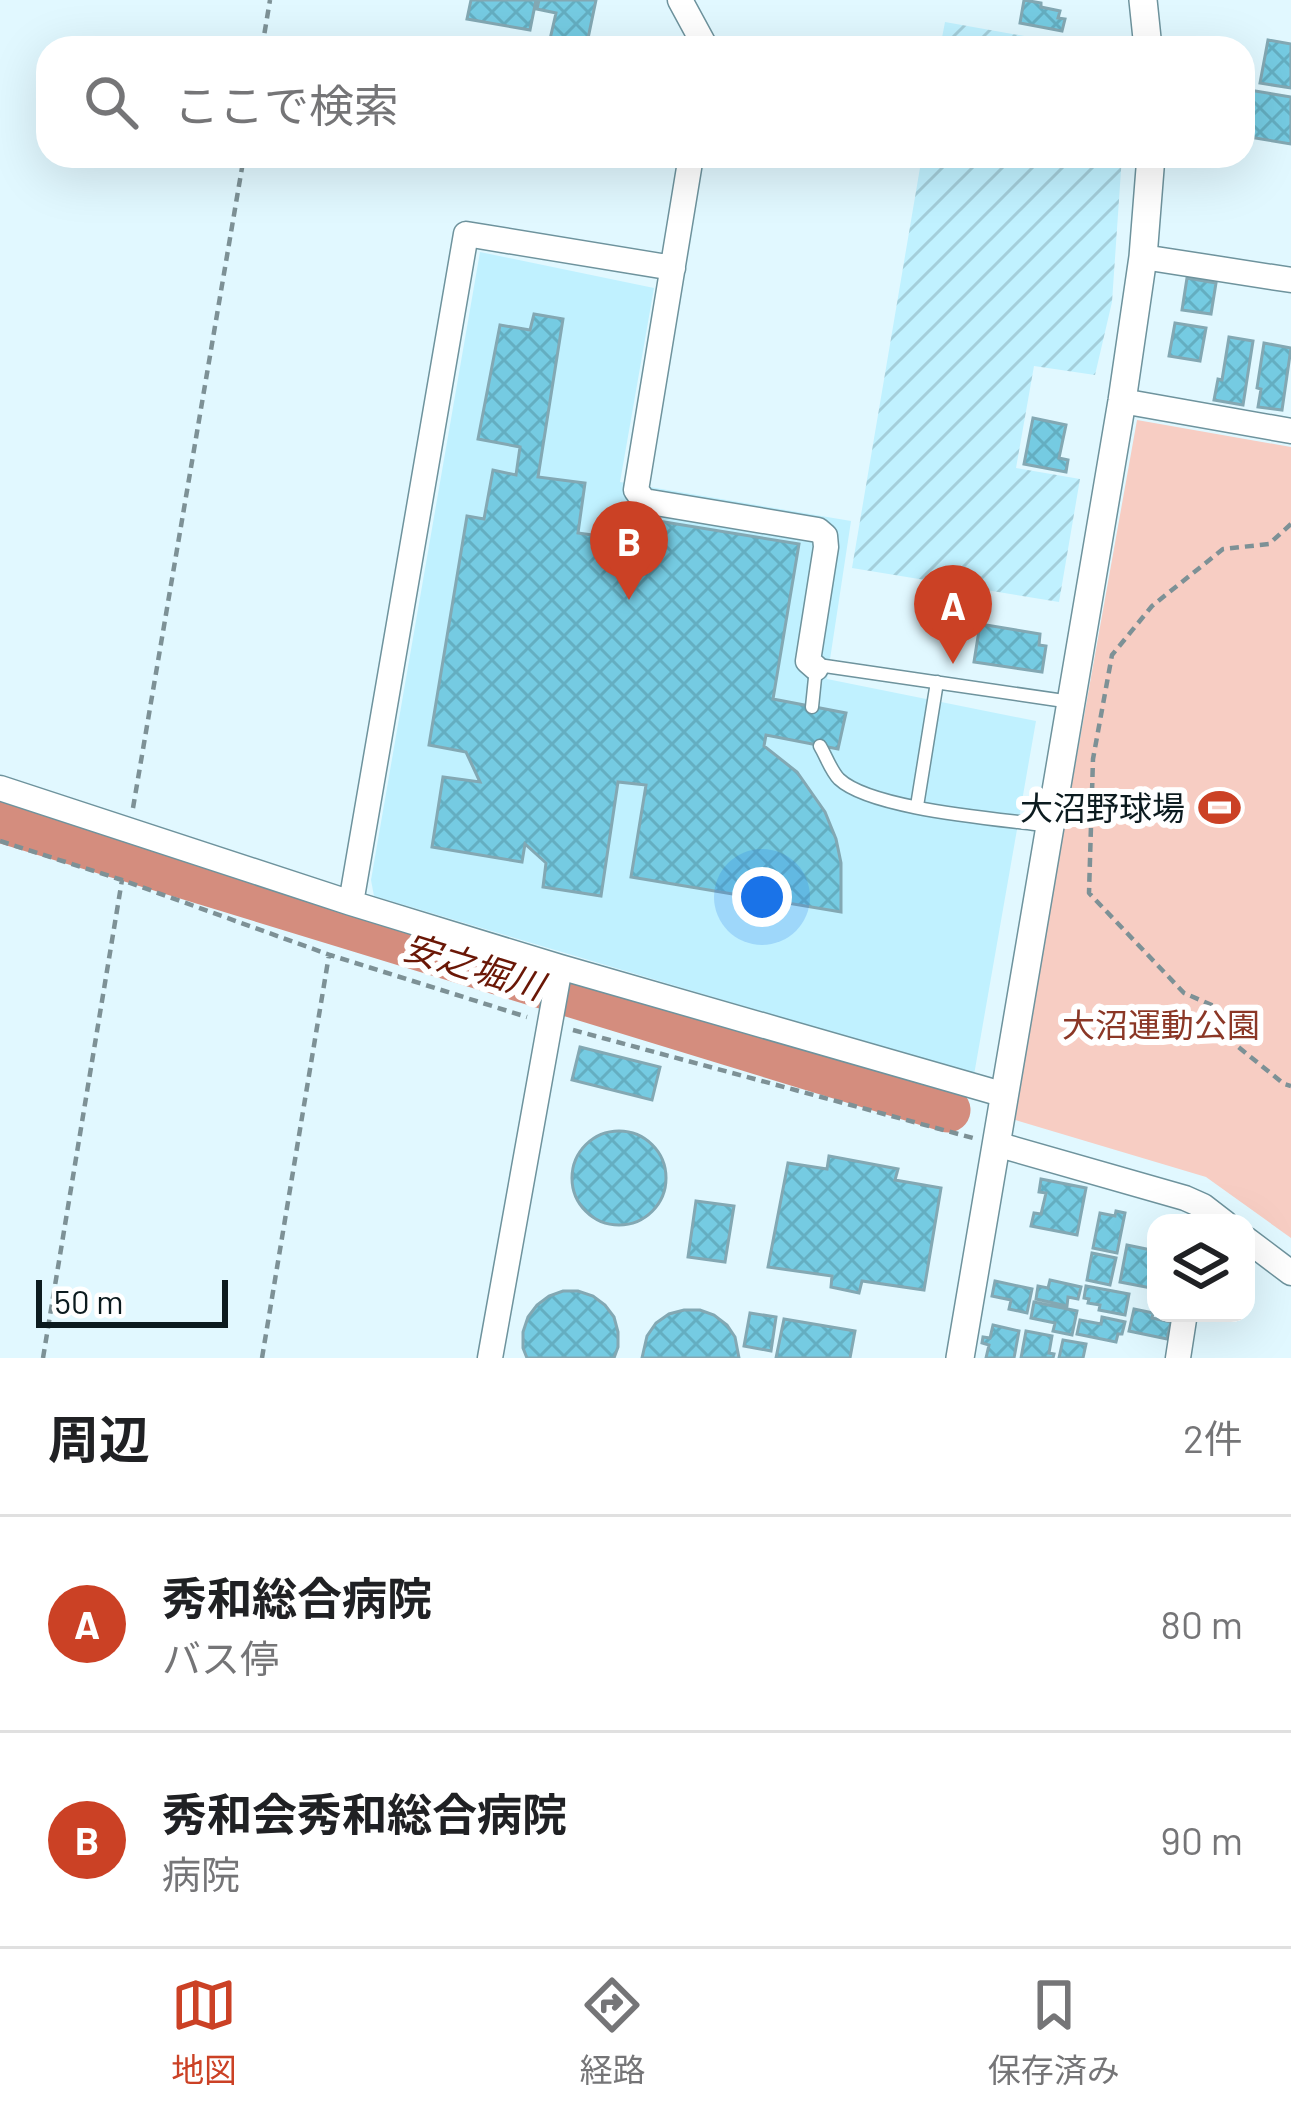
<!DOCTYPE html>
<html lang="ja">
<meta charset="utf-8">
<style>
body{margin:0;font-family:Barlow,"Noto Sans JP",sans-serif;background:#f6f6f6;color:#202124}
.controls{position:absolute;right:36px;bottom:36px;display:grid;overflow:hidden;border-radius:24px;box-shadow:0 12px 48px #0002}
.controls button{width:108px;height:108px;display:grid;place-items:center;padding:0;border:0;border-bottom:3px solid #e0e0e0;background:#fff;color:#202124;font:60px sans-serif}
.scale{position:absolute;left:36px;bottom:30px;width:192px;box-sizing:border-box;padding-left:12px;border:6px solid #0c1b1f;border-top:0;font-size:33px;line-height:42px;white-space:nowrap;color:#0c1b1f;-webkit-text-stroke:9px #fff;paint-order:stroke}
.you{position:absolute;left:762px;top:897px;width:42px;height:42px;margin:-30px;border:9px solid #fff;border-radius:50%;background:#1a73e8;box-shadow:0 0 0 18px #1a73e833}
.badge{display:grid;place-items:center;width:78px;height:78px;border-radius:50%;background:#cb4125;color:#fff;font-size:39px;font-weight:700}
.pin{position:absolute;translate:-50% -99px;filter:drop-shadow(0 3px 6px #0008)}
.pin::after{content:'';position:absolute;top:63px;width:42px;height:36px;background:inherit;clip-path:polygon(0 0,100% 0,50% 100%)}
.list{margin:0;padding:0;list-style:none}
h2{display:flex;justify-content:space-between;align-items:center;height:156px;margin:0;padding:0 48px;font-size:51px}
h2 small{font-size:39px;font-weight:400;color:#757577}
.list li{display:grid;grid-template-columns:78px 1fr auto;gap:36px;align-items:center;box-sizing:border-box;height:216px;padding:0 48px;border-top:3px solid #e0e0e0}
.list b{display:block;font-size:45px;white-space:nowrap}
.list p{margin:0;font-size:39px;white-space:nowrap;color:#757577}
.list em{font-size:39px;font-style:normal;color:#757577}
.icon{flex:none;width:66px;height:66px;fill:none;stroke:currentColor;stroke-width:2;stroke-linecap:round;stroke-linejoin:round}
.map{position:relative;flex:none;width:1291px;height:1358px;overflow:hidden}
.search{position:absolute;background:#fff;box-shadow:0 12px 48px #0002;left:36px;right:36px;top:36px;height:132px;display:flex;align-items:center;gap:30px;box-sizing:border-box;padding:0 42px;border-radius:36px;color:#757577;font-size:45px}
.sheet{height:588px;background:#fff}
nav{display:flex;justify-content:space-around;align-items:center;box-sizing:border-box;height:168px;border-top:3px solid #e0e0e0;background:#fff;font-size:33px;color:#757577}
nav a{display:grid;justify-items:center;gap:6px}
nav .on{color:#cb4125}
.map>svg:first-child{display:block}
.built{fill:#c0f1ff}
.industrial{fill:url(#industrial-furrows)}
.park{fill:#f7cdc3}
.lines{fill:none;stroke-linecap:round;stroke-linejoin:round}
.river{stroke:#d48d7e;stroke-width:45}
.building{fill:url(#building-cross-hatch);stroke:#83a8b3;stroke-width:3}
.service-casing{stroke:#6e939d;stroke-width:15}
.minor-casing{stroke:#6e939d;stroke-width:27}
.tertiary-casing{stroke:#6e939d;stroke-width:30}
.path{stroke:#7d9196;stroke-width:4.5;stroke-dasharray:9 6;stroke-linecap:butt}
.service{stroke:#fff;stroke-width:12}
.minor{stroke:#fff;stroke-width:24}
.tertiary{stroke:#fff;stroke-width:27}
.labels{text-anchor:middle;dominant-baseline:central;stroke-width:12;stroke-linejoin:round;paint-order:stroke}
.poi-label{font-size:33px;fill:#0c1b1f;stroke:#fff;text-anchor:end}
.park-label{font-size:33px;fill:#8b3726;stroke:#fff}
.water-label{font-size:36px;font-style:italic;fill:#6a1706;stroke:#fff}
</style>
<div class="map">
<svg width="1291" height="1358" viewBox="0 0 1291 1358">
<defs>
<pattern id="industrial-furrows" width="10" height="10" patternUnits="userSpaceOnUse" patternTransform="scale(3)"><rect width="10" height="10" fill="#c0f1ff"/><path d="M-1 1l2-2M0 10L10 0M9 11l2-2" fill="none" stroke="#a4ceda"/></pattern>
<pattern id="building-cross-hatch" width="8" height="8" patternUnits="userSpaceOnUse" patternTransform="scale(3)"><rect width="8" height="8" fill="#75cbe2"/><path d="M0 0l8 8M0 8l8-8" fill="none" stroke="#64aec1"/></pattern>
</defs>
<rect width="100%" height="100%" fill="#e1f8ff"/>
<!-- built -->
<path class="built" d="M480 252 654 288 620 482 851 521 827 679 1036 721 974 1075 374 896 371 880Z"/>
<!-- industrial -->
<path class="industrial" d="M945 22 1092 48H940Z
M922 156H1122L1112 302 1095 375 1034 366 1016 468 1080 479 1059 602 852 568Z"/>
<!-- park -->
<path class="park" d="M1137 420 1291 447V1238L1206 1177 1012 1119Z"/>
<g class="lines">
<!-- river -->
<path class="river" d="M0 820 948 1110"/>
</g>
<!-- building -->
<path class="building" d="M471 0H536L530 30 467 19Z
M539 0H596L586 48H548L556 13 537 9Z
M1024 0 1041 3V7L1060 11 1058 18 1065 19 1062 31 1020 23Z
M1268 40 1291 44V88L1260 83Z
M1243 89 1291 97V144L1243 136Z
M1187 278 1216 283 1211 314 1182 310Z
M534 314 563 319 538 477 585 483 578 533 636 541 640 518 799 544 773 699 846 713 838 749 766 735 764 746 797 772 825 812 836 839 841 863V912L631 877 646 785 618 782 601 896 543 887 546 863 525 844 522 862 432 847 443 777 480 782 466 752 429 745 467 516 484 519 493 470 516 475 520 447 478 439 500 325 530 330Z
M1175 323 1206 328 1200 361 1169 356Z
M1229 337 1253 341 1243 405 1214 400 1218 379 1222 380Z
M1264 343 1291 348 1282 410 1258 407 1261 389 1257 388Z
M1033 418 1066 425 1059 458 1068 460 1066 472 1024 464Z
M980 624 1040 634 1039 645 1046 646 1042 672 974 662Z
M580 1047 660 1067 652 1100 572 1080Z
M572 1178a47 47 0 1 1 94 0a47 47 0 1 1-94 0Z
M829 1156 898 1169 895 1180 941 1188 924 1290 862 1281 859 1293 831 1287 832 1276 768 1267 788 1163 827 1169Z
M1041 1179 1086 1188 1077 1235 1031 1226 1034 1213 1041 1214 1046 1193 1039 1192Z
M696 1201 734 1206 725 1262 688 1257Z
M1116 1211 1125 1213 1117 1253 1093 1248 1100 1213 1115 1216Z
M1127 1245 1156 1251V1289L1120 1282Z
M1092 1253 1116 1258 1110 1285 1087 1280Z
M1050 1280 1081 1287 1078 1299 1068 1297 1067 1306 1036 1299 1038 1286 1048 1288Z
M995 1281 1032 1289 1027 1313 1009 1309 1011 1300 992 1296Z
M1086 1286 1129 1294 1125 1315 1099 1310 1100 1305 1088 1303 1089 1299 1084 1298Z
M563 1291H578L593 1296 605 1305 614 1317 618 1332V1347L614 1358H527L523 1348V1332L528 1317 537 1305 549 1296Z
M1034 1302 1077 1311 1072 1335 1053 1331 1055 1323 1031 1318Z
M1134 1309 1153 1313 1152 1318 1171 1322 1167 1339 1129 1331Z
M684 1310H700L714 1315 727 1325 735 1337 739 1358H642L647 1336 656 1323 669 1314Z
M750 1313 776 1317 771 1351 744 1346Z
M1102 1317 1125 1322 1122 1334H1118L1116 1342 1077 1334 1080 1320 1101 1324Z
M784 1319 855 1331 850 1358H776Z
M993 1325 1019 1331 1014 1358H986L989 1345 982 1343 983 1337 990 1338Z
M1026 1331 1052 1336 1049 1353 1054 1354 1053 1358H1021Z
M1063 1340 1086 1344 1083 1358H1059Z"/>
<g class="lines">
<defs>
<path id="service" d="M812 707 816 668 825 666 1071 702
M820 746C826 756 831 771 839 779 872 810 1002 819 1050 826
M917 806 937 682"/>
<path id="minor" d="M680 0 706 48
M691 156 636 490 644 501 818 530 825 536 826 547 808 661 816 668
M1143 257 1291 280
M1122 401 1291 431
M0 788 351 903 560 967 1005 1095
M351 903 466 234 673 268
M996 1144 1185 1198 1203 1206 1225 1223
M1246 1239 1291 1273
M490 1358 560 967
M1178 1358 1185 1313"/>
<path id="tertiary" d="M1143 0 1148 48
M960 1358 1122 401 1143 257 1151 156"/>
</defs>
<!-- service casing -->
<use href="#service" class="service-casing"/>
<!-- minor casing -->
<use href="#minor" class="minor-casing"/>
<!-- tertiary casing -->
<use href="#tertiary" class="tertiary-casing"/>
<!-- path -->
<path class="path" d="M262 48 270 0
M1291 524 1269 544 1223 549 1152 606 1112 655 1093 759 1089 893 1184 993 1216 1007 1231 1041 1284 1084 1291 1086
M133 808 244 156
M0 841 122 880 330 955 527 1017
M573 1030 973 1138
M43 1358 122 880
M262 1358 329 955"/>
<!-- service -->
<use href="#service" class="service"/>
<!-- minor -->
<use href="#minor" class="minor"/>
<!-- tertiary -->
<use href="#tertiary" class="tertiary"/>
</g>
<!-- icons -->
<defs>
<symbol id="stadium-bare" viewBox="-9 -9 18 18"><path d="M0-5a6.5 5 0 1 0 0 10a6.5 5 0 1 0 0-10ZM-3.5-1.8h7v3.6h-7Z" fill="#cb4125" stroke="#fff" stroke-width="2.5" paint-order="stroke"/></symbol>
</defs>
<g fill-rule="evenodd">
<use href="#stadium-bare" x="1190" y="778" width="59" height="59"/>
</g>
<g class="labels">
<!-- poi labels -->
<g class="poi-label">
<text x="1185" y="807">大沼野球場</text>
</g>
<!-- park labels -->
<g class="park-label">
<text x="1161" y="1024">大沼運動公園</text>
</g>
<!-- water labels -->
<g class="water-label">
<text transform="translate(474 965) rotate(17)">安之堀川</text>
</g>
</g>
</svg>
<div class="controls">
<button><svg class="icon" aria-label="layers" viewBox="0 0 24 24"><path d="M12 4l9 5-9 5-9-5zM3 14l9 5 9-5"/></svg></button>
</div>
<div class="scale">50 m</div>
<div class="you"></div>
<div class="pin badge" style="left:953px;top:664px">A</div>
<div class="pin badge" style="left:629px;top:600px">B</div>
<div class="search"><svg class="icon" aria-label="search" viewBox="0 0 24 24"><circle cx="10" cy="10" r="6"/><path d="M15 15l6 6"/></svg>ここで検索</div>
</div>
<section class="sheet">
<h2>周辺<small>2件</small></h2>
<ul class="list">
<li><span class="badge">A</span><div><b>秀和総合病院</b><p>バス停</p></div><em>80 m</em></li>
<li><span class="badge">B</span><div><b>秀和会秀和総合病院</b><p>病院</p></div><em>90 m</em></li>
</ul>
</section>
<nav>
<a class="on"><svg class="icon" aria-label="map" viewBox="0 0 24 24"><path d="M3 6l6-2 6 2 6-2v14l-6 2-6-2-6 2zM9 4v14M15 6v14"/></svg>地図</a>
<a><svg class="icon" aria-label="directions" viewBox="0 0 24 24"><path d="M12 3l9 9-9 9-9-9zM9 14v-3h6M13 9l2 2-2 2"/></svg>経路</a>
<a><svg class="icon" aria-label="saved" viewBox="0 0 24 24"><path d="M7 4h10v16l-5-4-5 4z"/></svg>保存済み</a>
</nav>
